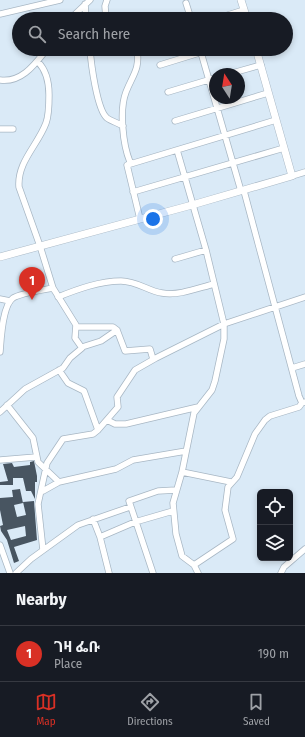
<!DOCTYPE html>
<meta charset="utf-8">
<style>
body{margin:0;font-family:"Fira Sans Condensed","Noto Sans Ethiopic",sans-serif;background:#20242c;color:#f1f3f6}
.controls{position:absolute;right:12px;bottom:12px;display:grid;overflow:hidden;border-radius:6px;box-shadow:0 2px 6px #0003}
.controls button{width:36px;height:36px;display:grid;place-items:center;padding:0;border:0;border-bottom:1px solid #363941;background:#171b24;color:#f1f3f6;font:20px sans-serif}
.compass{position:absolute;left:209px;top:68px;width:36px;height:36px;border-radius:50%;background:#171b24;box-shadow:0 2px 6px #0003;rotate:348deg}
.you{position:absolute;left:153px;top:219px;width:14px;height:14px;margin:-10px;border:3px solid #fff;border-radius:50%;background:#1a73e8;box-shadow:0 0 0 6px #1a73e833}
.badge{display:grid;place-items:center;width:26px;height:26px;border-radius:50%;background:#d93025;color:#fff;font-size:13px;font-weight:700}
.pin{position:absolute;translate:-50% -33px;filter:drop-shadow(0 1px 2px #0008)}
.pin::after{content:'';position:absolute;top:21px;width:14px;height:12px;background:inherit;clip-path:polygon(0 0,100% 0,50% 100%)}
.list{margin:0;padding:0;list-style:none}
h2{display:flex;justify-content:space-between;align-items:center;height:52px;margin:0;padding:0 16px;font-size:17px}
h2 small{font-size:13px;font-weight:400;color:#9ea1a6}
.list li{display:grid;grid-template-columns:26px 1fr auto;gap:12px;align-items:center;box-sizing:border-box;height:56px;padding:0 16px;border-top:1px solid #363941}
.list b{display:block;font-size:15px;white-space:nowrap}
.list p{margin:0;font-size:13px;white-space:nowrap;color:#9ea1a6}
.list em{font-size:13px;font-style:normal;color:#9ea1a6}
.icon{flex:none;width:22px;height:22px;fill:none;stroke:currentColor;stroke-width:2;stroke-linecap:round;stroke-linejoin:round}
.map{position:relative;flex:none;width:305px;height:573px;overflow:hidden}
.search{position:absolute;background:#171b24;box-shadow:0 2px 6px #0003;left:12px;right:12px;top:12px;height:44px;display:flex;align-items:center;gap:10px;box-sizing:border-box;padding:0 14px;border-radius:22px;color:#9ea1a6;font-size:15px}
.sheet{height:108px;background:#171b24}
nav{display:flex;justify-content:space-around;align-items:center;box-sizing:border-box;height:56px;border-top:1px solid #363941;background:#171b24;font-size:11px;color:#9ea1a6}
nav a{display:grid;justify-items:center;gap:2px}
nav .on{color:#d93025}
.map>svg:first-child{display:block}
.building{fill:#485561;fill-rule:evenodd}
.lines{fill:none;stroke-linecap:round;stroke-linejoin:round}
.minor-casing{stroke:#a8b7c4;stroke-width:7}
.major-casing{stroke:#a8b7c4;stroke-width:8}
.minor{stroke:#fff;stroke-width:5.5}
.major{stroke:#fff;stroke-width:7}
</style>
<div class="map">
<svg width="305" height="573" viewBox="0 0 305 573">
<rect width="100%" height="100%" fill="#daeaf7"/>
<!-- building -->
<path class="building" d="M34 461 37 476V482H35V499L31 491H26L23 478H13V485H0V482L8 481 3 464 12 463 14 467 30 465V462Z
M20 489 23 503 14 505 17 517 26 515 23 502 34 501 37 540 14 547 19 561 14 563 7 540 1 531 0 526 3 525 0 510V498L13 497 12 490ZM25 526 26 536 11 540 7 530Z"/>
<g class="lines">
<defs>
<path id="minor" d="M186 3 191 19
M85 4 86 19
M0 14 60 0
M70 19 90 0
M106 19 105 6 107 0
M215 19 244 10
M90 49C91 63 97 110 107 118 111 121 118 123 123 126
M200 49 241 191
M160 65 212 49
M229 74 261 65
M0 80C22 83 35 64 47 49
M168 92 215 78
M175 121 268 93
M0 129H13
M177 150 206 250 224 324V339L215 381 212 390 194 413 182 472 173 503 176 534 182 556 194 565 198 573
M130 162C123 145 119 110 126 92 133 74 140 70 137 49
M292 176 305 172
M244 191 299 396 302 403 305 402
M133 192 284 148
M140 219 127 165 276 120
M175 259 206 250
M58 297C78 289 100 281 121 281 137 281 148 291 162 293 179 296 198 288 214 284
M0 299 10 301
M76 327H113L117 330 101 341 82 347
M117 330 125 351 150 349 153 359
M0 352C1 340 2 306 13 298 21 293 43 290 53 288L40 246 19 187C17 162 38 145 46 123 49 115 49 104 49 95 49 82 47 71 38 62
M292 368 305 364
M59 370 68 383 84 391 98 430
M7 405 33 438 38 462 59 482
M0 412 25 389 63 368 70 358 82 348 75 338 76 325 53 288
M107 420 115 424H126L198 407
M0 460 36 457
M182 472 231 482
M43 491 59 482 116 469 133 460 186 451
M93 519 100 537 109 573
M100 537 135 522 173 511
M0 545 10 573
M43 550 38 504 47 463 63 439 93 434 98 430 118 407 117 397 135 370 156 358 224 324 305 297
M194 565 233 539 225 510 228 487 237 477 255 434 265 420 270 416 299 407 302 403
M16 573 31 559 78 525 130 507
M153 573 129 501 158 491 176 490
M281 573 284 567 305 549"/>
<path id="major" d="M241 0 247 19
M0 257 192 205 292 176 256 49"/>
</defs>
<!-- minor casing -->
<use href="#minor" class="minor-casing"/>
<!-- major casing -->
<use href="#major" class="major-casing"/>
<!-- minor -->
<use href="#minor" class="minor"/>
<!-- major -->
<use href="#major" class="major"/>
</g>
</svg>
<div class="controls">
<button><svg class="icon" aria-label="locate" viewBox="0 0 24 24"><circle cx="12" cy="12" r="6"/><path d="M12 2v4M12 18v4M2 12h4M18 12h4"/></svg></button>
<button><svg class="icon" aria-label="layers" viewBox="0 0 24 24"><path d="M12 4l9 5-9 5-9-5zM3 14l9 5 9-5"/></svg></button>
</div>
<svg class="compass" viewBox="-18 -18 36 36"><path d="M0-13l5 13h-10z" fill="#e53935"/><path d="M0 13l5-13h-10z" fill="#9ea1a6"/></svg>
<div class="you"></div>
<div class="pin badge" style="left:32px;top:300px">1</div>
<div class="search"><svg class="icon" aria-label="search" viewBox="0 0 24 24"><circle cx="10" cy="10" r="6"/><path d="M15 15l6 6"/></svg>Search here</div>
</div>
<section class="sheet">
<h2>Nearby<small></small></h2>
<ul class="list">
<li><span class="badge">1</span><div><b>ገዛ ፌቡ</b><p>Place</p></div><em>190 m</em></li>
</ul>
</section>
<nav>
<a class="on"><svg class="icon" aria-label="map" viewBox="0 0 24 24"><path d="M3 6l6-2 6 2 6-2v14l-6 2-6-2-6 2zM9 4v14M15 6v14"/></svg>Map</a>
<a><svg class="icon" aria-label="directions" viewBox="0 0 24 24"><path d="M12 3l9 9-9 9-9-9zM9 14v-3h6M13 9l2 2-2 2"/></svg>Directions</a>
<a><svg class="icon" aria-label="saved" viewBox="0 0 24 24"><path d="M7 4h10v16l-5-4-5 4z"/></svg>Saved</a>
</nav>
